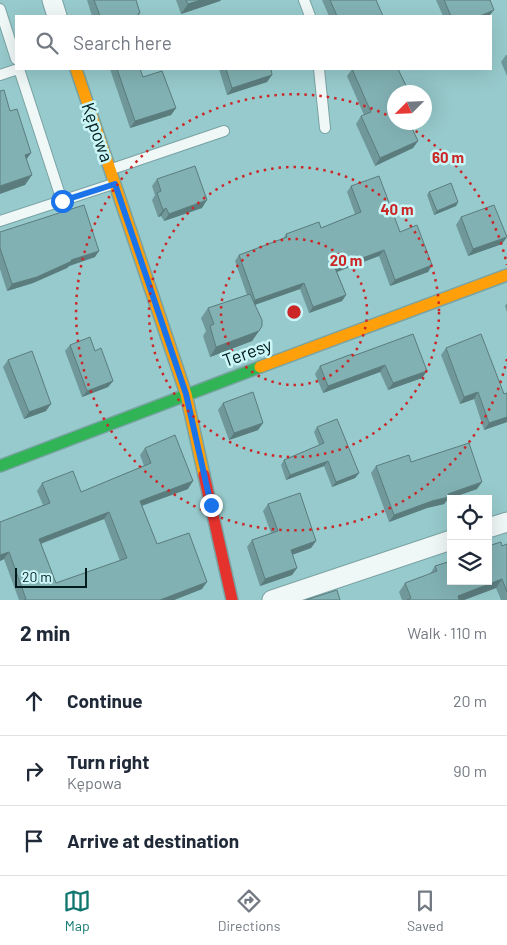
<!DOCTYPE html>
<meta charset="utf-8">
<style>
body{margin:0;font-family:Barlow,sans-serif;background:#f6f6f7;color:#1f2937}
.controls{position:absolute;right:15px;bottom:15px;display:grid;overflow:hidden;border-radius:0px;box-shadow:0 5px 20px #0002}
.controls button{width:45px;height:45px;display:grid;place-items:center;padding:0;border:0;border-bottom:1px solid #e0e1e3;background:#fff;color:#1f2937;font:25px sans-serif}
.compass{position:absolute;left:387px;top:85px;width:45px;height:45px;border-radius:50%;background:#fff;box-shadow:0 5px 20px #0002;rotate:246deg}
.scale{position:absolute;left:15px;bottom:12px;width:72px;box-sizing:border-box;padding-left:5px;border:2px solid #001c1d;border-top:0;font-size:14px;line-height:18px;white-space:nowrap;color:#001c1d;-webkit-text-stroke:4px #cbf6f8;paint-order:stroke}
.stop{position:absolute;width:15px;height:15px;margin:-11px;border:4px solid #1a73e8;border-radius:50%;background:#fff}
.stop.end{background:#1a73e8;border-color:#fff;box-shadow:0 1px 5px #0008}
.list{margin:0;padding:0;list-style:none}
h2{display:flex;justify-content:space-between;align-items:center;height:65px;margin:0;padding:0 20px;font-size:21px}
h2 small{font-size:16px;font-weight:400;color:#747a83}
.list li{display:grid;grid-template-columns:32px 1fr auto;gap:15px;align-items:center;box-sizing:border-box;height:70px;padding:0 20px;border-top:1px solid #e0e1e3}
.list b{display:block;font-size:19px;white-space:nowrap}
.list p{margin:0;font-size:16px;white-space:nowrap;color:#747a83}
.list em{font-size:16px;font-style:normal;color:#747a83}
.icon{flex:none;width:28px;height:28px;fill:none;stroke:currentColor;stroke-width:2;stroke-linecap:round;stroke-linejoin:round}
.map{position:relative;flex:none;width:507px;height:600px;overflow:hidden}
.search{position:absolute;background:#fff;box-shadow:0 5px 20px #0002;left:15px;right:15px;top:15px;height:55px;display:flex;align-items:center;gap:12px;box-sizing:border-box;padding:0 18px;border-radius:0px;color:#747a83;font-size:19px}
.sheet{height:275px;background:#fff}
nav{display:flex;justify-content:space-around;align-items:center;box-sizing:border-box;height:70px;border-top:1px solid #e0e1e3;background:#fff;font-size:14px;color:#747a83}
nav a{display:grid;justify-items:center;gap:2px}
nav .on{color:#0f766e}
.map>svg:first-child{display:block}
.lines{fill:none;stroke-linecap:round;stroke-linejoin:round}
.lane-casing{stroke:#79a2a3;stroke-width:12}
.street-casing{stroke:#79a2a3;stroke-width:21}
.fast-casing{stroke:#79a2a3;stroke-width:14}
.slow-casing{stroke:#79a2a3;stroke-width:14}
.jam-casing{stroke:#79a2a3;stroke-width:14}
.lane{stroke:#eff7f7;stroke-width:10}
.street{stroke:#eff7f7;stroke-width:19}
.fast{stroke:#30b455;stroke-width:11}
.slow{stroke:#ff9f0a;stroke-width:11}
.jam{stroke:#e5322d;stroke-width:11}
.wall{fill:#70989a;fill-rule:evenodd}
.shaded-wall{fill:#5b7c7d}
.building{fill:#82b1b3;stroke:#5b7c7d;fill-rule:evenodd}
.route{stroke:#1a73e8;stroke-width:6}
.ring{fill:none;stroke:#cb2727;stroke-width:2.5;stroke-dasharray:2.5 5}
.labels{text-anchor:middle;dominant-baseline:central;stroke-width:5;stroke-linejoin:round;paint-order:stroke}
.street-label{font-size:18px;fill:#001c1d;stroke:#cbf6f8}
.centre{fill:#cb2727;stroke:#cbf6f8;stroke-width:2.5}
.ring-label{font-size:15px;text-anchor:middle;font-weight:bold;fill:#cb2727;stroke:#cbf6f8;stroke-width:5;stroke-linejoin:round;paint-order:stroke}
</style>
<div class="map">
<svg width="507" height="600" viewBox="0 0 507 600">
<rect width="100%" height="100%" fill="#97cacc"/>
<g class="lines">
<defs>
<path id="lane" d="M304 0 310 16
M0 9 16 59
M19 69 62 201
M319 69 325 128
M0 75 18 69
M112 169 224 131
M0 221 113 184"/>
<path id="street" d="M52 0 57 16
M488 528 507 522
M272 600 451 540"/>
<path id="fast" d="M0 466 260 367"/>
<path id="slow" d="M76 69 186 394 204 475
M260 367 507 275"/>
<path id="jam" d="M204 475 232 600"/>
</defs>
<!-- lane casing -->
<use href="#lane" class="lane-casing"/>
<!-- street casing -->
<use href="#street" class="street-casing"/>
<!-- fast casing -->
<use href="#fast" class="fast-casing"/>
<!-- slow casing -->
<use href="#slow" class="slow-casing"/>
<!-- jam casing -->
<use href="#jam" class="jam-casing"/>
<!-- lane -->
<use href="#lane" class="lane"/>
<!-- street -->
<use href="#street" class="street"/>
<!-- fast -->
<use href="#fast" class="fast"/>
<!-- slow -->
<use href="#slow" class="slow"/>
<!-- jam -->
<use href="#jam" class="jam"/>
</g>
<!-- wall -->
<path class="wall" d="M87 0H136L140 13 138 16H92Z
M176 0H221L220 1 181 14Z
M322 0H376L383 16H329Z
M436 0H490L489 16H443Z
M506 55H507V76L501 62Z
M110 69H140L143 77 176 108 171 115 130 128Z
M219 69H271L267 82 227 95Z
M352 69H398L394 92 418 141 413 148 375 166 356 124 361 116 364 115 347 76Z
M157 179 202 208 164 221 161 216 158 217 152 200 155 195 152 186Z
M351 186 400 232 432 265 428 272 390 286 379 256 337 272 346 295 342 301 309 313 300 289 255 305 262 326 252 341 210 357 203 336 206 331 201 318 208 308 247 295 235 261 239 255 283 239 286 234 321 228 355 214 347 192Z
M429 192 458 202 456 206 434 215 427 195Z
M461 217 502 244 468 256 456 225Z
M0 232 95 257 69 266 67 268 33 283 7 291 0 269Z
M507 303V312L505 306Z
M70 345 113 381 108 387 82 397 65 351Z
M446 348 504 394 507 393V422L484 430 474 399 460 404 441 355Z
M353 356 427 371 422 378 388 390 380 372 323 393 315 374 320 366Z
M8 360 46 411 24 419 3 367Z
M223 403 263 423 258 430 229 440 218 410Z
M317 427 359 473 355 478 332 487 324 466 286 480 281 465 284 460 319 445 314 432Z
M145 448 188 489 142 506 157 544 202 589 174 600H19L4 559 0 561V522L43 505 37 491 42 483 81 492 144 466 140 455ZM104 519 120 561 56 583 41 544Z
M411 462 477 489 448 499 444 504 427 508 389 522 371 473 376 466Z
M268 504 316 541 311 548 292 555 297 568 292 575 260 586 247 547 252 540 271 533 263 511Z
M507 544V600H501L496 588 464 600H402L399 592 405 583 430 574 435 566Z"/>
<!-- shaded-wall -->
<path class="shaded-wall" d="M201 0H221L220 1 181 14 188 4Z
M494 10 489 16H480Z
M272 75 267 82 227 95 232 88Z
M176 108 171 115 130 128 135 121Z
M418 141 413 148 375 166 380 158Z
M31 153 24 163 25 155Z
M32 175 25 185 0 194V186Z
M207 200 202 208 164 221 169 214Z
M458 202 456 206 434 215 437 211Z
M166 208 161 216 158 217 163 210Z
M507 237 502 244 468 256 473 249Z
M384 250 379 256 331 274 335 268Z
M99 251 95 257 69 266 67 268 33 283 7 291 12 284 71 260Z
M432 265 428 272 390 286 395 280Z
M304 283 300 289 251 306 255 300Z
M346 295 342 301 309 313 313 307Z
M259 331 252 341 210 357 216 347Z
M385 365 380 372 323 393 328 386Z
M427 371 422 378 388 390 393 383Z
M113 381 108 387 82 397 87 391Z
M478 392 474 399 460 404 464 397Z
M51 404 46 411 24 419 29 412Z
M507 417V422L484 430 489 423Z
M263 423 258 430 229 440 234 433Z
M328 461 324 466 286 480 290 475Z
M359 473 355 478 332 487 336 482Z
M193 481 188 489 135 508 140 501Z
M482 482 477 489 448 499 444 504 427 508 389 522 394 515 448 494Z
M109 512 104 519 34 546 39 539Z
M316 541 311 548 286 557 291 550Z
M9 552 4 559 0 561V555Z
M297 568 292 575 260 586 265 579Z
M502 579 496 588 464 600H455L458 596Z
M207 582 202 589 174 600H160Z"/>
<!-- building -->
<path class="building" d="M94 0H136L140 13 138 14V16H100Z
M186 0H201L188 4Z
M330 0H376L383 16H337Z
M444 0H490L494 10 480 16H451Z
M117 69H140L143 77 162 71 176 108 135 121Z
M226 69H271L272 75 232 88Z
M352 69H398L409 92H394V122H409L418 141 380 158 361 116 371 112Z
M4 90 10 111 17 109 31 153 25 155 32 175 0 186V91Z
M195 166 207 200 169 214 166 208 163 210 157 193 161 191 157 179Z
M379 176 400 232 417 225 432 265 395 280 384 250 335 268 346 295 313 307 304 283 255 300 239 255 287 237 286 234 319 222 321 228 361 212 351 186Z
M451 183 458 202 437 211 429 192Z
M84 205 99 251 71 260 72 261 37 277 12 284 0 248V232Z
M494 205 507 237 473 249 461 217Z
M250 294 262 320V326L259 331 216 347 210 326 214 324 208 308Z
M413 334 427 371 393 383 385 365 328 386 320 366 352 354 353 356Z
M481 334 504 394 507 393V417L489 423 478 392 464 397 446 348Z
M90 337 95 351 101 348 113 381 87 391 70 345Z
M32 351 51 404 29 412 8 360Z
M253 392 263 423 234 433 223 403Z
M337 419 359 473 336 482 328 461 290 475 284 460 324 443 317 427Z
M175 435 193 481 140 501 157 544 189 533 207 582 160 600H24L26 599 9 552 0 555V522L50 503 42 483 73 471 81 492 151 463 145 448ZM109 512 127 558 56 583 39 539Z
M469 443 482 482 448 494 449 497 432 501 394 515 376 466 409 455 411 462Z
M300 493 316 541 291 550 297 568 265 579 252 540 278 531 268 504Z
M501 542 502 546 507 544V592L502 579 458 596 459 600H407L411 598 405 583 437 571 435 566 451 561V581H488V546Z
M337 590 340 600H306Z"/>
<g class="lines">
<!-- route -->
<path class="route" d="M62 201 115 184 186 394 211 505"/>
</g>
<!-- distance rings -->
<g class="ring">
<circle cx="294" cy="312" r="73"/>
<circle cx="294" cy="312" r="145"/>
<path d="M507 359A218 218 0 1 1 393 118M403 123A218 218 0 0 1 507 265"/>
</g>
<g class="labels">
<!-- street labels -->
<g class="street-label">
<text transform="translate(98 132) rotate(71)">Kępowa</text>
<text transform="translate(247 352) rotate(-20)">Teresy</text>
</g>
</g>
<circle cx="294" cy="312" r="8" class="centre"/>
<g class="ring-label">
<text x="448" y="163">60 m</text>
<text x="397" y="215">40 m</text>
<text x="346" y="266">20 m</text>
</g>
</svg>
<div class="controls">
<button><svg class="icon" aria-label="locate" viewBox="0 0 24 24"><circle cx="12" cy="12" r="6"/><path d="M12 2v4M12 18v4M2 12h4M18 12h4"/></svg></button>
<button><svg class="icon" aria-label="layers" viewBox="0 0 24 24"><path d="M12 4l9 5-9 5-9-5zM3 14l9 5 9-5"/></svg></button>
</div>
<svg class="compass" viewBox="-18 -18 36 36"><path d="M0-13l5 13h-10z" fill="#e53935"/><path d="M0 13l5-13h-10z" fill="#747a83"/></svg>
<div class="scale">20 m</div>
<div class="stop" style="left:62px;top:201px"></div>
<div class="stop end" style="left:211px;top:505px"></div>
<div class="search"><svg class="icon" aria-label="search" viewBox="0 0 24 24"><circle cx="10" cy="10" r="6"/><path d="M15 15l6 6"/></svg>Search here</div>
</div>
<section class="sheet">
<h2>2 min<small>Walk · 110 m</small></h2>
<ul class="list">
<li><svg class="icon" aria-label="ahead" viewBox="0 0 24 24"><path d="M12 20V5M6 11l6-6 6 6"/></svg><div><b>Continue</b></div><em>20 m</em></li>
<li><svg class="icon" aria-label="right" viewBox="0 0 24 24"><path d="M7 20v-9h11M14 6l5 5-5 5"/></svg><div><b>Turn right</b><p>Kępowa</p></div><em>90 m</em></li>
<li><svg class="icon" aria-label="arrive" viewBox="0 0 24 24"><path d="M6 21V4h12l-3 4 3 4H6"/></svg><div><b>Arrive at destination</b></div></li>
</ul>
</section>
<nav>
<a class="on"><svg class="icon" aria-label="map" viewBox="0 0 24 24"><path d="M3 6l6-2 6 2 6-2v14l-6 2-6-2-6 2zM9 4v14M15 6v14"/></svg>Map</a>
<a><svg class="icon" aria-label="directions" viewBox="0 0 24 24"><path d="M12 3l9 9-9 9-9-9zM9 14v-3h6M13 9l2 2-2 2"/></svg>Directions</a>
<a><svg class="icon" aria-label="saved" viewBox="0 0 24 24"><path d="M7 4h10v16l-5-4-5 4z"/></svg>Saved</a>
</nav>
